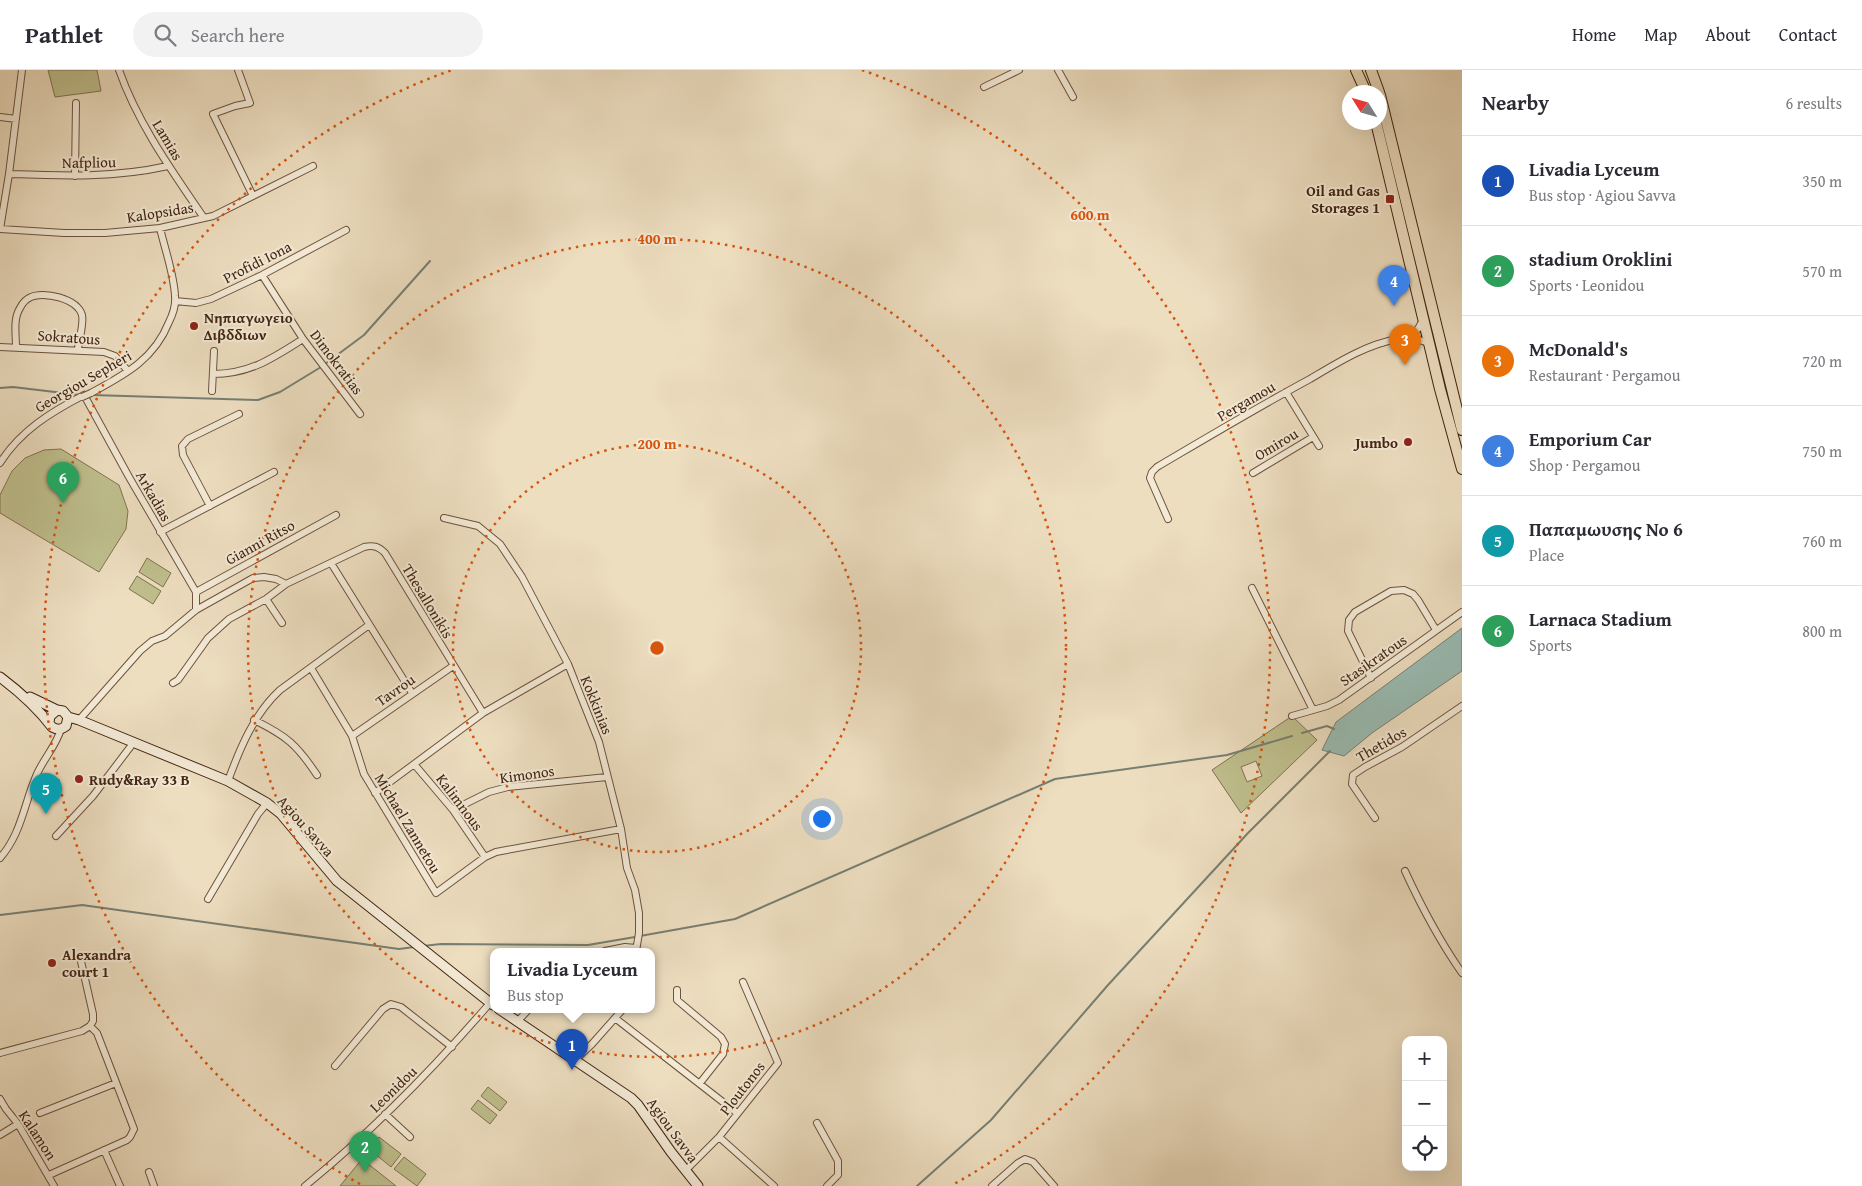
<!DOCTYPE html>
<meta charset="utf-8">
<style>
body{margin:0;font-family:"Gentium Book Plus",serif;background:#f2f2f3;color:#2b2b33}
.controls{position:absolute;right:15px;bottom:15px;display:grid;overflow:hidden;border-radius:10px;box-shadow:0 5px 20px #0002}
.controls button{width:45px;height:45px;display:grid;place-items:center;padding:0;border:0;border-bottom:1px solid #e1e1e2;background:#fff;color:#2b2b33;font:25px sans-serif}
.compass{position:absolute;left:1342px;top:15px;width:45px;height:45px;border-radius:50%;background:#fff;box-shadow:0 5px 20px #0002;rotate:307deg}
.you{position:absolute;left:821px;top:748px;width:18px;height:18px;margin:-12px;border:4px solid #fff;border-radius:50%;background:#1a73e8;box-shadow:0 0 0 8px #1a73e833}
.badge{display:grid;place-items:center;width:32px;height:32px;border-radius:50%;background:#7c3aed;color:#fff;font-size:16px;font-weight:700}
.pin{position:absolute;translate:-50% -41px;filter:drop-shadow(0 1px 2px #0008)}
.pin::after{content:'';position:absolute;top:26px;width:18px;height:15px;background:inherit;clip-path:polygon(0 0,100% 0,50% 100%)}
.popup{position:absolute;left:490px;top:878px;width:165px;height:65px;box-sizing:border-box;display:grid;place-content:center;border-radius:10px;background:#fff;filter:drop-shadow(0 1px 4px #0005);font-size:16px;white-space:nowrap;color:#7c7c81}
.popup b{font-size:19px;color:#2b2b33}
.popup::after{content:'';position:absolute;left:50%;top:100%;margin-left:-10px;border:10px solid transparent;border-top-color:#fff}
.list{margin:0;padding:0;list-style:none}
h2{display:flex;justify-content:space-between;align-items:center;height:65px;margin:0;padding:0 20px;font-size:21px}
h2 small{font-size:16px;font-weight:400;color:#7c7c81}
.list li{display:grid;grid-template-columns:32px 1fr auto;gap:15px;align-items:center;box-sizing:border-box;height:90px;padding:0 20px;border-top:1px solid #e1e1e2}
.list b{display:block;font-size:19px;white-space:nowrap}
.list p{margin:0;font-size:16px;white-space:nowrap;color:#7c7c81}
.list em{font-size:16px;font-style:normal;color:#7c7c81}
.icon{flex:none;width:28px;height:28px;fill:none;stroke:currentColor;stroke-width:2;stroke-linecap:round;stroke-linejoin:round}
.map{position:relative;flex:none;width:1462px;height:1116px;overflow:hidden}
header{display:flex;align-items:center;gap:30px;box-sizing:border-box;height:70px;padding:0 25px;background:#fff;border-bottom:1px solid #e1e1e2}
header strong{font-size:24px}
nav{display:flex;gap:28px;margin-inline-start:auto;font-size:18px}
.search{width:350px;height:45px;background:#f2f2f3;display:flex;align-items:center;gap:12px;box-sizing:border-box;padding:0 18px;border-radius:28px;color:#7c7c81;font-size:19px}
main{display:flex}
aside{flex:1;background:#fff}
.map>svg:first-child{display:block}
.green{fill:#bfbf8d;stroke:#817250;fill-rule:evenodd}
.water{fill:#99bcb3;stroke:#777f73}
.lines{fill:none;stroke-linecap:round;stroke-linejoin:round}
.stream{stroke:#777f73;stroke-width:2}
.street-casing{stroke:#6e523e;stroke-width:8}
.secondary-casing{stroke:#432412;stroke-width:11}
.primary-casing{stroke:#432412;stroke-width:12}
.street{stroke:#f3ead6;stroke-width:6}
.secondary{stroke:#f3ead6;stroke-width:9}
.primary{stroke:#eddec0;stroke-width:10}
.street-bridge-casing{stroke:#6e523e;stroke-width:8;stroke-linecap:butt}
.street-bridge{stroke:#f3ead6;stroke-width:6}
.ring{fill:none;stroke:#d8540d;stroke-width:2.5;stroke-dasharray:2.5 5}
.poi-dot{fill:#8f2418;stroke:#f3ead6;stroke-width:2}
.labels{text-anchor:middle;dominant-baseline:central;stroke-width:4;stroke-linejoin:round;paint-order:stroke}
.street-label{font-size:15px;fill:#432412;stroke:#f3ead6}
.poi-label{font-size:15px;font-weight:bold;fill:#432412;stroke:#f3ead6;text-anchor:start}
.centre{fill:#d8540d;stroke:#f3ead6;stroke-width:2.5}
.ring-label{font-size:15px;text-anchor:middle;font-weight:bold;fill:#d8540d;stroke:#f3ead6;stroke-width:4;stroke-linejoin:round;paint-order:stroke}
</style>
<header>
<strong>Pathlet</strong>
<div class="search"><svg class="icon" aria-label="search" viewBox="0 0 24 24"><circle cx="10" cy="10" r="6"/><path d="M15 15l6 6"/></svg>Search here</div>
<nav><a>Home</a><a>Map</a><a>About</a><a>Contact</a></nav>
</header>
<main>
<div class="map">
<svg width="1462" height="1116" viewBox="0 0 1462 1116">
<rect width="100%" height="100%" fill="#eddec0"/>
<filter id="stains"><feTurbulence type="fractalNoise" baseFrequency=".004" numOctaves="4"/><feColorMatrix values="0 0 0 0 .2 0 0 0 0 .09 0 0 0 0 .02 0 0 0 .5 -.17"/></filter>
<radialGradient id="worn" r=".72"><stop offset=".6" stop-color="#630" stop-opacity="0"/><stop offset="1" stop-color="#630" stop-opacity=".3"/></radialGradient>
<!-- green -->
<path class="green" d="M48 0H97L101 21 55 27Z
M61 379 119 415 128 441 126 459 99 502 0 443V425L12 401 25 388 44 380Z
M147 488 171 503 163 517 139 502Z
M137 506 161 521 153 534 129 519Z
M1292 646 1317 670 1241 743 1212 700ZM1256 691 1262 706 1247 712 1241 697Z
M488 1017 507 1032 500 1041 481 1026Z
M478 1030 497 1045 490 1054 471 1039Z
M379 1067 401 1084 391 1097 369 1079Z
M404 1087 426 1104 417 1116 394 1099Z
M362 1089 396 1116H340Z"/>
<!-- water -->
<path class="water" d="M1462 558V601L1372 663 1344 686 1322 680 1336 652Z"/>
<g class="lines">
<!-- stream -->
<path class="stream" d="M325 294 364 265 430 191
M0 318 13 317 80 325
M92 325 258 330 280 322 321 297
M1302 663 1327 656 1334 659
M0 845 82 835 399 879 414 877
M640 866 735 849 1055 709 1227 685 1292 666
M423 876 441 874 588 875 635 867
M917 1116 991 1050 1108 915 1248 763 1330 681"/>
<defs>
<path id="street" d="M22 0 9 104 0 159 64 163H105L160 158 213 146 313 96
M119 0C138 54 172 101 204 148
M238 0 250 33 235 36 213 44 253 126
M1058 0 1073 27
M984 17 1019 0
M0 47 16 49
M9 104C64 106 114 108 168 96
M75 106 76 33
M262 205 303 269 360 344
M175 231 196 233 211 229 262 205 346 160
M1404 268 1418 259 1423 250
M0 277 104 282 115 286 128 301
M16 277C16 264 13 249 20 238 22 234 26 229 31 227 43 221 77 228 82 245 84 254 79 269 78 279
M213 304C250 304 273 288 303 269
M212 321 214 281
M1286 322 1319 376
M91 323C124 305 154 290 169 252 173 244 176 235 175 226 174 204 165 180 160 158
M84 325 129 407 196 522V540
M0 393C20 361 51 342 84 325L83 327
M1253 403 1313 367
M210 436 183 385 182 376 188 369 239 344
M444 448 478 456 500 474 522 507 568 594 599 672 621 759 627 798 635 820 639 843V863L636 881
M1168 449 1150 408 1152 402 1157 397C1208 367 1258 337 1310 309 1337 293 1365 275 1397 269 1408 267 1420 269 1430 274
M160 462 274 402
M331 493 412 623
M1252 518 1313 640
M196 522 336 445
M266 529 282 553
M311 598 352 666 364 704 436 823 485 787 496 782 621 759
M1371 608 1348 561 1349 550 1355 542 1391 521 1404 520 1413 524 1418 530 1436 560
M173 613 178 610 208 568 229 549 266 529 286 514 364 477C373 475 378 476 385 483L483 643
M1292 646 1327 636 1339 630 1462 542
M79 650 140 581 152 571 165 566 196 540 253 508 264 507 276 509 286 514
M254 650C287 666 297 675 317 705
M352 666 453 596
M414 694 453 740 485 787
M228 711C240 678 254 644 280 620L369 555
M375 723 483 643 568 594
M453 740 489 722 508 717 607 707
M1375 748 1352 714 1353 705 1365 697 1402 677 1462 636
M56 766 93 726 134 672
M0 788C22 763 24 733 37 704 44 688 56 676 61 659
M1405 801C1422 838 1439 870 1462 903
M208 829 258 744 267 733
M605 881 625 877 636 878
M80 887 93 944V951L90 956
M677 920V930L721 967 725 974 723 984 700 1013
M615 948 737 1043
M517 952 529 939
M0 983 82 961 90 956
M575 990 592 974 623 939
M335 996 383 939 391 934 401 937 452 977
M0 1029 6 1039 18 1054 54 1116
M40 1043 116 1013
M385 1044 410 1067
M817 1053 838 1091V1105L827 1116
M0 1065 18 1054
M719 1067 774 1116
M104 1080 120 1116
M685 1101 719 1067 778 993 743 912
M149 1102 154 1116
M49 1105 127 1070 130 1067 134 1059 97 963 90 956
M305 1116C373 1061 433 999 490 933
M992 1116 1018 1093 1025 1089 1033 1092 1054 1116"/>
<path id="secondary" d="M0 607C20 622 37 637 52 657 57 660 61 660 66 656L68 647 63 641 57 640 50 646 49 652
M30 627 57 640
M68 647 79 650 228 711 267 733 281 744 337 811 493 935
M499 939 631 1028 638 1035 671 1082 698 1116"/>
<path id="primary" d="M1356 0 1366 22
M1371 0 1379 22
M1380 25 1462 360
M1376 52 1440 319 1462 399"/>
</defs>
<!-- street casing -->
<use href="#street" class="street-casing"/>
<!-- secondary casing -->
<use href="#secondary" class="secondary-casing"/>
<!-- primary casing -->
<use href="#primary" class="primary-casing"/>
<!-- street -->
<use href="#street" class="street"/>
<!-- secondary -->
<use href="#secondary" class="secondary"/>
<!-- primary -->
<use href="#primary" class="primary"/>
<defs>
<path id="street-bridge" d="M82 327 91 323"/>
</defs>
<!-- street-bridge casing -->
<use href="#street-bridge" class="street-bridge-casing"/>
<!-- street-bridge -->
<use href="#street-bridge" class="street-bridge"/>
</g>
<!-- distance rings -->
<g class="ring">
<circle cx="657" cy="578" r="204"/>
<circle cx="657" cy="578" r="409"/>
<path d="M360 1114A613 613 0 0 1 452 0M862 0A613 613 0 0 1 954 1114"/>
</g>
<!-- markers -->
<g class="poi-dot">
<rect x="1385" y="124" width="10" height="10" rx="2.5"/>
<circle cx="194" cy="256" r="5"/>
<circle cx="1408" cy="372" r="5"/>
<circle cx="79" cy="709" r="5"/>
<circle cx="52" cy="893" r="5"/>
</g>
<g class="labels">
<!-- street labels -->
<g class="street-label">
<text transform="translate(168 70) rotate(59)">Lamias</text>
<text transform="translate(89 92) rotate(-1)">Nafpliou</text>
<text transform="translate(160 142) rotate(-9)">Kalopsidas</text>
<text transform="translate(257 192) rotate(-27)">Profidi Iona</text>
<text transform="translate(69 267) rotate(4)">Sokratous</text>
<text transform="translate(337 292) rotate(53)">Dimokratias</text>
<text transform="translate(83 311) rotate(-30)">Georgiou Sepheri</text>
<text transform="translate(1246 331) rotate(-30)">Pergamou</text>
<text transform="translate(1276 374) rotate(-31)">Omirou</text>
<text transform="translate(154 426) rotate(60)">Arkadias</text>
<text transform="translate(260 472) rotate(-29)">Gianni Ritso</text>
<text transform="translate(428 531) rotate(59)">Thesallonikis</text>
<text transform="translate(1373 590) rotate(-35)">Stasikratous</text>
<text transform="translate(395 620) rotate(-35)">Tavrou</text>
<text transform="translate(597 635) rotate(68)">Kokkinias</text>
<text transform="translate(1381 674) rotate(-30)">Thetidos</text>
<text transform="translate(527 704) rotate(-8)">Kimonos</text>
<text transform="translate(460 732) rotate(53)">Kalimnous</text>
<text transform="translate(408 753) rotate(59)">Michael Zannetou</text>
<text transform="translate(306 756) rotate(48)">Agiou Savva</text>
<text transform="translate(742 1018) rotate(-52)">Ploutonos</text>
<text transform="translate(393 1019) rotate(-44)">Leonidou</text>
<text transform="translate(673 1060) rotate(54)">Agiou Savva</text>
<text transform="translate(38 1065) rotate(57)">Kalamon</text>
</g>
<!-- poi labels -->
<g class="poi-label">
<text x="1380" y="120" text-anchor="end">Oil and Gas<tspan x="1380" dy="17">Storages 1</tspan></text>
<text x="204" y="247">Νηπιαγωγειο<tspan x="204" dy="17">Διβδδιων</tspan></text>
<text x="1398" y="372" text-anchor="end">Jumbo</text>
<text x="89" y="709">Rudy&amp;Ray 33 B</text>
<text x="62" y="884">Alexandra<tspan x="62" dy="17">court 1</tspan></text>
</g>
</g>
<circle cx="657" cy="578" r="8" class="centre"/>
<g class="ring-label">
<text x="1090" y="150">600 m</text>
<text x="657" y="174">400 m</text>
<text x="657" y="379">200 m</text>
</g>
<rect width="100%" height="100%" filter="url(#stains)"/>
<rect width="100%" height="100%" fill="url(#worn)"/>
</svg>
<div class="controls">
<button>+</button>
<button>−</button>
<button><svg class="icon" aria-label="locate" viewBox="0 0 24 24"><circle cx="12" cy="12" r="6"/><path d="M12 2v4M12 18v4M2 12h4M18 12h4"/></svg></button>
</div>
<svg class="compass" viewBox="-18 -18 36 36"><path d="M0-13l5 13h-10z" fill="#e53935"/><path d="M0 13l5-13h-10z" fill="#7c7c81"/></svg>
<div class="you"></div>
<div class="pin badge" style="left:572px;top:1000px;background:#1a4fb4">1</div>
<div class="popup"><b>Livadia Lyceum</b>Bus stop</div>
<div class="pin badge" style="left:365px;top:1102px;background:#2e9e5b">2</div>
<div class="pin badge" style="left:1405px;top:295px;background:#e8710a">3</div>
<div class="pin badge" style="left:1394px;top:236px;background:#3f7fe0">4</div>
<div class="pin badge" style="left:46px;top:744px;background:#0f9aa8">5</div>
<div class="pin badge" style="left:63px;top:433px;background:#2e9e5b">6</div>
</div>
<aside>
<h2>Nearby<small>6 results</small></h2>
<ul class="list">
<li><span class="badge" style="background:#1a4fb4">1</span><div><b>Livadia Lyceum</b><p>Bus stop · Agiou Savva</p></div><em>350 m</em></li>
<li><span class="badge" style="background:#2e9e5b">2</span><div><b>stadium Oroklini</b><p>Sports · Leonidou</p></div><em>570 m</em></li>
<li><span class="badge" style="background:#e8710a">3</span><div><b>McDonald's</b><p>Restaurant · Pergamou</p></div><em>720 m</em></li>
<li><span class="badge" style="background:#3f7fe0">4</span><div><b>Emporium Car</b><p>Shop · Pergamou</p></div><em>750 m</em></li>
<li><span class="badge" style="background:#0f9aa8">5</span><div><b>Παπαμωυσης No 6</b><p>Place</p></div><em>760 m</em></li>
<li><span class="badge" style="background:#2e9e5b">6</span><div><b>Larnaca Stadium</b><p>Sports</p></div><em>800 m</em></li>
</ul>
</aside>
</main>
